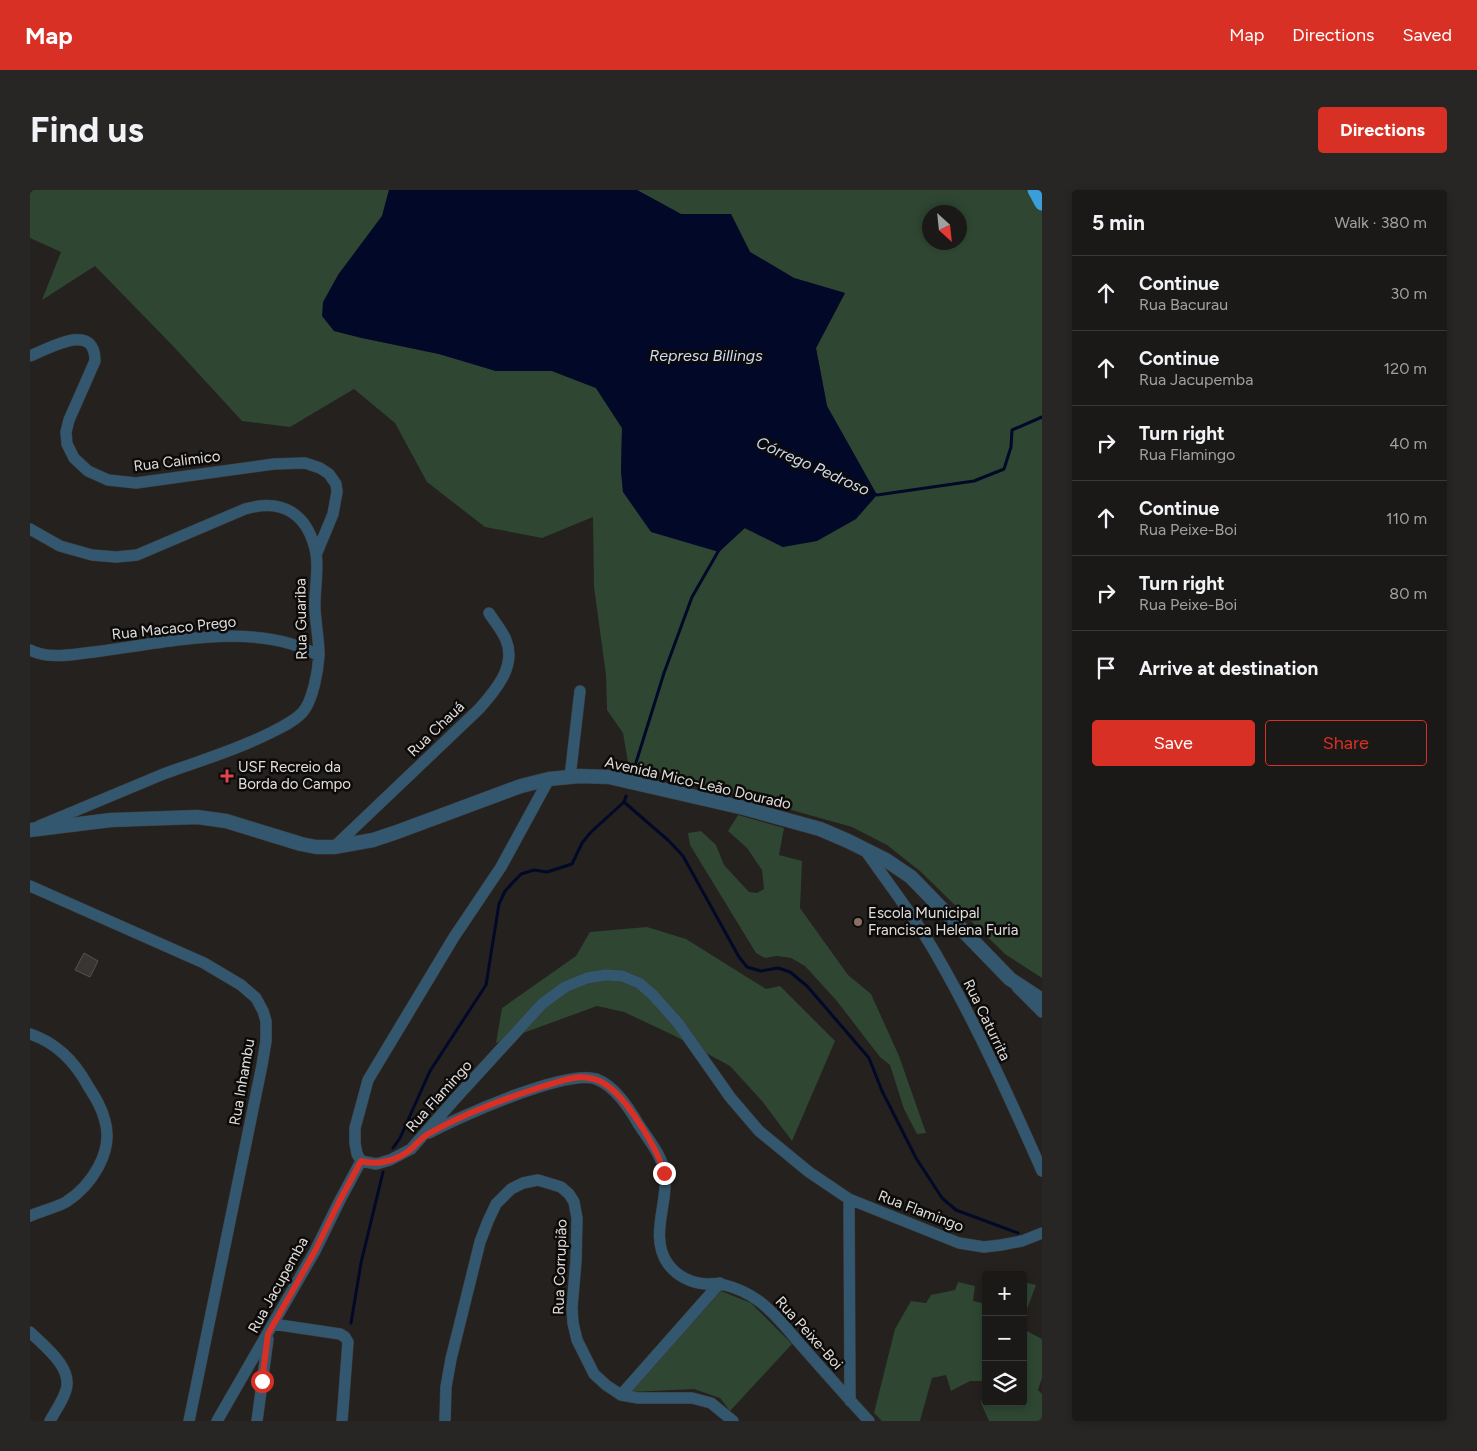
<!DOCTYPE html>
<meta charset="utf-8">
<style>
body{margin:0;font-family:Figtree,sans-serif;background:#282624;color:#f1f3f6}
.controls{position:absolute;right:15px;bottom:15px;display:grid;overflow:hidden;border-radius:5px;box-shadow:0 2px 8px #0003}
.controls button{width:45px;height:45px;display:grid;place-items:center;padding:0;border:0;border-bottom:1px solid #393836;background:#1b1917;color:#f1f3f6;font:25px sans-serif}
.compass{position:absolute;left:892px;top:15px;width:45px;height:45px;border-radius:50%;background:#1b1917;box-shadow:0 2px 8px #0003;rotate:153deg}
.stop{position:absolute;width:15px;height:15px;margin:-11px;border:4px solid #d93025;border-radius:50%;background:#fff}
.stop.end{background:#d93025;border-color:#fff;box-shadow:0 1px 5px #0008}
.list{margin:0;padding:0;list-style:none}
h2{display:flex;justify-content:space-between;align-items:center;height:65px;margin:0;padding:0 20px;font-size:21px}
h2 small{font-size:16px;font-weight:400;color:#a0a0a1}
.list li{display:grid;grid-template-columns:32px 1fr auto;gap:15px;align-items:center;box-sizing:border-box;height:75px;padding:0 20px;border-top:1px solid #393836}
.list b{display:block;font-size:19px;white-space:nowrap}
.list p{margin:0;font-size:16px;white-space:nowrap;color:#a0a0a1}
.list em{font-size:16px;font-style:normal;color:#a0a0a1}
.actions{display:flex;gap:10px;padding:15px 20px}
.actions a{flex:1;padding:11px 0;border:1px solid #d93025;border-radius:5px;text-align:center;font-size:18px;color:#d93025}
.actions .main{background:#d93025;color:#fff}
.icon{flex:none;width:28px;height:28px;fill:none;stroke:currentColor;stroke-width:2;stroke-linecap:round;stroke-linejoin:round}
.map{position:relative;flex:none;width:1012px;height:1231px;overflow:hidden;border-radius:5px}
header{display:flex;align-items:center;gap:30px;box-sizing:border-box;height:70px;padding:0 25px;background:#d93025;color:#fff}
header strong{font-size:24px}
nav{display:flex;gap:28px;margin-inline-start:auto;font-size:18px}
.intro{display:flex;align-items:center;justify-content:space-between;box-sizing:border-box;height:120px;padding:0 30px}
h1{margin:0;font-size:35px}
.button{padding:12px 22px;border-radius:5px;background:#d93025;color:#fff;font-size:18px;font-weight:700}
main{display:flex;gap:30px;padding:0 30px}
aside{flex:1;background:#1b1917;border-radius:5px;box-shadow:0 2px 8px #0003}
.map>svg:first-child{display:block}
.green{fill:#2e4632;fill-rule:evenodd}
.water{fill:#020928}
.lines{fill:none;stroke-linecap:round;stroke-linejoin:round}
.stream{stroke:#020928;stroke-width:3}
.building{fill:#383533;stroke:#54524f}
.minor-casing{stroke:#3e3b3a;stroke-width:12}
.tertiary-casing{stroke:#3e3b3a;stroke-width:15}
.motorway-casing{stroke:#3e3b3a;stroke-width:16}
.minor{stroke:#33576e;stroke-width:11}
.tertiary{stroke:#33576e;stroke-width:14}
.motorway{stroke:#3a9ed9;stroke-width:15}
.route{stroke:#d93025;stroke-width:6}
.health-dot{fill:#e0444e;stroke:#0c0b0a;stroke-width:2}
.education-dot{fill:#8d6e63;stroke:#0c0b0a;stroke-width:2}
.labels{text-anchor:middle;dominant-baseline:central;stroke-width:5;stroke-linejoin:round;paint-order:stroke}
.street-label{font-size:15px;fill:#e0dedd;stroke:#0c0b0a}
.poi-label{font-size:15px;fill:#e0dedd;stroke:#0c0b0a;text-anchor:start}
.water-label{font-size:16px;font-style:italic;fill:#cedbf4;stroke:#0c0b0a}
</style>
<header>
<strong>Map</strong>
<nav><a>Map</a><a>Directions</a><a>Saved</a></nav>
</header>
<div class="intro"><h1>Find us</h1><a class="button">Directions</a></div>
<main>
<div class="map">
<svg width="1012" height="1231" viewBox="0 0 1012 1231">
<rect width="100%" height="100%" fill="#24211f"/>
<!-- green -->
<path class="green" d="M0 0H359L352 26 308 85 304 141 332 148 409 164 466 181H522L566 198 592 238 591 281 593 302 714 338 753 357 847 305 797 216 786 158 815 103 764 88 720 62 701 24H651L607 0H1012V788L975 764 890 681 857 655 822 637 622 581 599 578 593 543 577 520 576 485 564 397 563 327 512 348 455 337 397 292 365 233 324 199 260 237 212 231 143 156 65 76 12 110 31 62 0 48ZM899 22H929V52H899Z
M708 625 754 638 749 665 772 671 770 718 818 785 841 804 869 866 896 943 887 944 874 919 860 875 850 867 806 810 775 776 761 768 747 766 735 768 726 763 660 655 658 643 671 641 686 655 694 675 719 702 727 703 734 699 732 680 717 658 698 641Z
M617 737 656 749 736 799 750 796 805 851 762 951 732 911 700 876 643 845 594 822 567 816 466 853 472 818 546 766 560 742Z
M928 1092 945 1096 943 1111 956 1114V1212H993V1139L1012 1149V1188L1008 1200 1012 1204V1231H959L951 1213 955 1191H940L921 1201 916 1185 902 1188 890 1231H852L844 1223 865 1139 881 1111 896 1113 901 1105 925 1100Z
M993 1092 1006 1095 993 1130Z
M691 1101 721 1113 762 1154 700 1221 690 1208 664 1199 600 1202Z"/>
<!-- water -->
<path class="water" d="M359 0H607L651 24H701L720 62 764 88 815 103 786 158 797 216 847 305 826 329 787 351 753 357 715 338 689 362 621 342 593 302 591 281 592 238 566 198 522 181H466L409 164 332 148 304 141 292 126 293 112 308 85 352 26Z"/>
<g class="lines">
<!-- stream -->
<path class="stream" d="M843 303 847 305 944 291 974 279 981 257 982 240 1012 227
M604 579 634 483 662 407 689 360
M594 612 639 651 653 666 709 767 717 777 731 781 748 778 760 782 777 796 839 868 852 901 886 968 912 1008 926 1020 988 1043
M363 958 370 948 400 881 456 795 469 714 475 701 491 684 504 680 517 682 542 674 552 653 561 642 594 612 596 606
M321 1133 331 1073 353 982"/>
</g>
<!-- building -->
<path class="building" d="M54 763 68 771 60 787 45 780Z"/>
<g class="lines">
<defs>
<path id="minor" d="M0 166C20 158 65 131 65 171L39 230 36 242 37 254 44 268 58 281 78 290 106 293 244 274 275 273 290 278 299 284 306 294 307 302 303 324 286 365
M0 339 30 356 62 365 86 367 107 365 215 319C253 308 278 324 286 363 289 381 284 402 285 420 286 435 289 451 289 465 288 481 283 511 272 523 263 532 252 537 240 543 205 561 168 571 131 585 90 602 49 619 9 636
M0 460C20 470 43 464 64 462 130 454 228 429 289 466
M540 587 550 501
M519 589 471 677 424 747 338 890 325 938V953L327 964 331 971 346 974 360 970 381 959 425 909 512 814 535 797 557 788 575 785 592 786 609 793 622 804 648 833 700 907 729 941 779 982 819 1009 929 1053 954 1057 971 1055 992 1051 1012 1043
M304 657 449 519C465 501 487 476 476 450 472 440 464 431 459 423
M835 660C861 697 889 733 911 773 949 840 981 911 1012 981
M0 696 174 773 211 795 226 808 233 821 236 831V851L232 875 159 1231
M987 797 1012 822
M0 844C27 853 45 872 58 896 65 907 72 918 75 931 84 962 61 996 36 1012 25 1018 11 1021 0 1026
M399 943C428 927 536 879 566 889 585 896 599 918 609 935 619 950 633 967 635 985 638 1014 619 1047 638 1074 647 1086 661 1093 676 1094 681 1094 687 1093 691 1094 704 1097 718 1103 729 1111 745 1123 758 1140 771 1155 793 1180 816 1206 839 1231
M819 1009 820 1211
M243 1134 310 1144 315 1147 318 1152 312 1231
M0 1142C14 1156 43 1177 36 1200 33 1211 25 1221 20 1231
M591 1205 690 1093
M187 1231 285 1061 309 1012 331 971
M227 1231 238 1149
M415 1231 416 1197 421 1169 450 1052 458 1031 466 1014 481 999 493 993 508 990 531 997 539 1004 544 1012 547 1028 546 1071 542 1118 543 1133 547 1150 564 1184 576 1195 591 1205 608 1208H662L681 1213 703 1231"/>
<path id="tertiary" d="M0 640 81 630 167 627 196 631 271 654 286 657H304L343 650 367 642 491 596 519 589 550 586 579 587 714 618 790 639 818 651 856 670 881 687 980 789 1012 810"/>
<path id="motorway" d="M1005 0 1012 13"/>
</defs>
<!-- minor casing -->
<use href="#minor" class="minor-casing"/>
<!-- tertiary casing -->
<use href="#tertiary" class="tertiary-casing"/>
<!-- motorway casing -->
<use href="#motorway" class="motorway-casing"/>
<!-- minor -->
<use href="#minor" class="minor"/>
<!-- tertiary -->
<use href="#tertiary" class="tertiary"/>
<!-- motorway -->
<use href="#motorway" class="motorway"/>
</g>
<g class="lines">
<!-- route -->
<path class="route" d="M232 1191 238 1144 285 1061 309 1012 331 971C348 976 368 970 381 959 387 954 391 948 398 944 435 923 474 909 514 896 528 892 545 885 559 888 566 889 573 892 579 897 598 911 629 961 634 983"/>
</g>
<!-- markers -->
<path class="health-dot" d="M194.5 578.5h5v5h5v5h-5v5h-5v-5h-5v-5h5z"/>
<circle class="education-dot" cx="828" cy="732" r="5"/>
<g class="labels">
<!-- street labels -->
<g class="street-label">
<text transform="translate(147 271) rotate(-7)">Rua Calimico</text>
<text transform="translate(271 429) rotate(-91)">Rua Guariba</text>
<text transform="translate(144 438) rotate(-6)">Rua Macaco Prego</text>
<text transform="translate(406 539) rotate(-44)">Rua Chauá</text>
<text transform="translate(668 593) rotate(13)">Avenida Mico-Leão Dourado</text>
<text transform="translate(957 830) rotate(64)">Rua Caturrita</text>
<text transform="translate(212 892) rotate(-80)">Rua Inhambu</text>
<text transform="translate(409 906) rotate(-48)">Rua Flamingo</text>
<text transform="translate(891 1021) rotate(21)">Rua Flamingo</text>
<text transform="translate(530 1077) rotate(-88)">Rua Corrupião</text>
<text transform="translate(248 1095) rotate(-61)">Rua Jacupemba</text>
<text transform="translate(779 1143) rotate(48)">Rua Peixe-Boi</text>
</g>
<!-- poi labels -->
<g class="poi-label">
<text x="208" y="577">USF Recreio da<tspan x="208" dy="17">Borda do Campo</tspan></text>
<text x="838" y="723">Escola Municipal<tspan x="838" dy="17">Francisca Helena Furia</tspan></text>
</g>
<!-- water labels -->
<g class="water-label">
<text x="676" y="165">Represa Billings</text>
<text transform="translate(783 276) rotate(24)">Córrego Pedroso</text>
</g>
</g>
</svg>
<div class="controls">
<button>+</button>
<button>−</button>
<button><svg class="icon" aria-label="layers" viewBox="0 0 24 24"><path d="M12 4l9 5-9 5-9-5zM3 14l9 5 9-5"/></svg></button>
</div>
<svg class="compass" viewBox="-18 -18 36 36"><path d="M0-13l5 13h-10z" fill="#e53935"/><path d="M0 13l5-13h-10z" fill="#a0a0a1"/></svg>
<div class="stop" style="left:232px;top:1191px"></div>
<div class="stop end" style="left:634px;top:983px"></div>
</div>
<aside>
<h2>5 min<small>Walk · 380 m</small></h2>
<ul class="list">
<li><svg class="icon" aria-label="ahead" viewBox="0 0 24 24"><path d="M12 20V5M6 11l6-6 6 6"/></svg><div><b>Continue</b><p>Rua Bacurau</p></div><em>30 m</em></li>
<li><svg class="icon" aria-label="ahead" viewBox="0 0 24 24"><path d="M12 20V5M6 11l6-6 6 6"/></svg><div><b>Continue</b><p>Rua Jacupemba</p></div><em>120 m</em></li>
<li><svg class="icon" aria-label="right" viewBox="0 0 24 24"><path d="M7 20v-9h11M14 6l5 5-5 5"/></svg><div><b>Turn right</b><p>Rua Flamingo</p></div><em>40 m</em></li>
<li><svg class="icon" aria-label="ahead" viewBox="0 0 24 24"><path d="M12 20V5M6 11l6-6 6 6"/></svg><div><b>Continue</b><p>Rua Peixe-Boi</p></div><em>110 m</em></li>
<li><svg class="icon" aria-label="right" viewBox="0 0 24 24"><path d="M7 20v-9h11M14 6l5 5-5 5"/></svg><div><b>Turn right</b><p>Rua Peixe-Boi</p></div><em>80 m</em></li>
<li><svg class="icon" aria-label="arrive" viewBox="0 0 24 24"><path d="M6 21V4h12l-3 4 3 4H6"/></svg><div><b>Arrive at destination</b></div></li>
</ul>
<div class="actions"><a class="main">Save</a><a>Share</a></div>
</aside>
</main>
